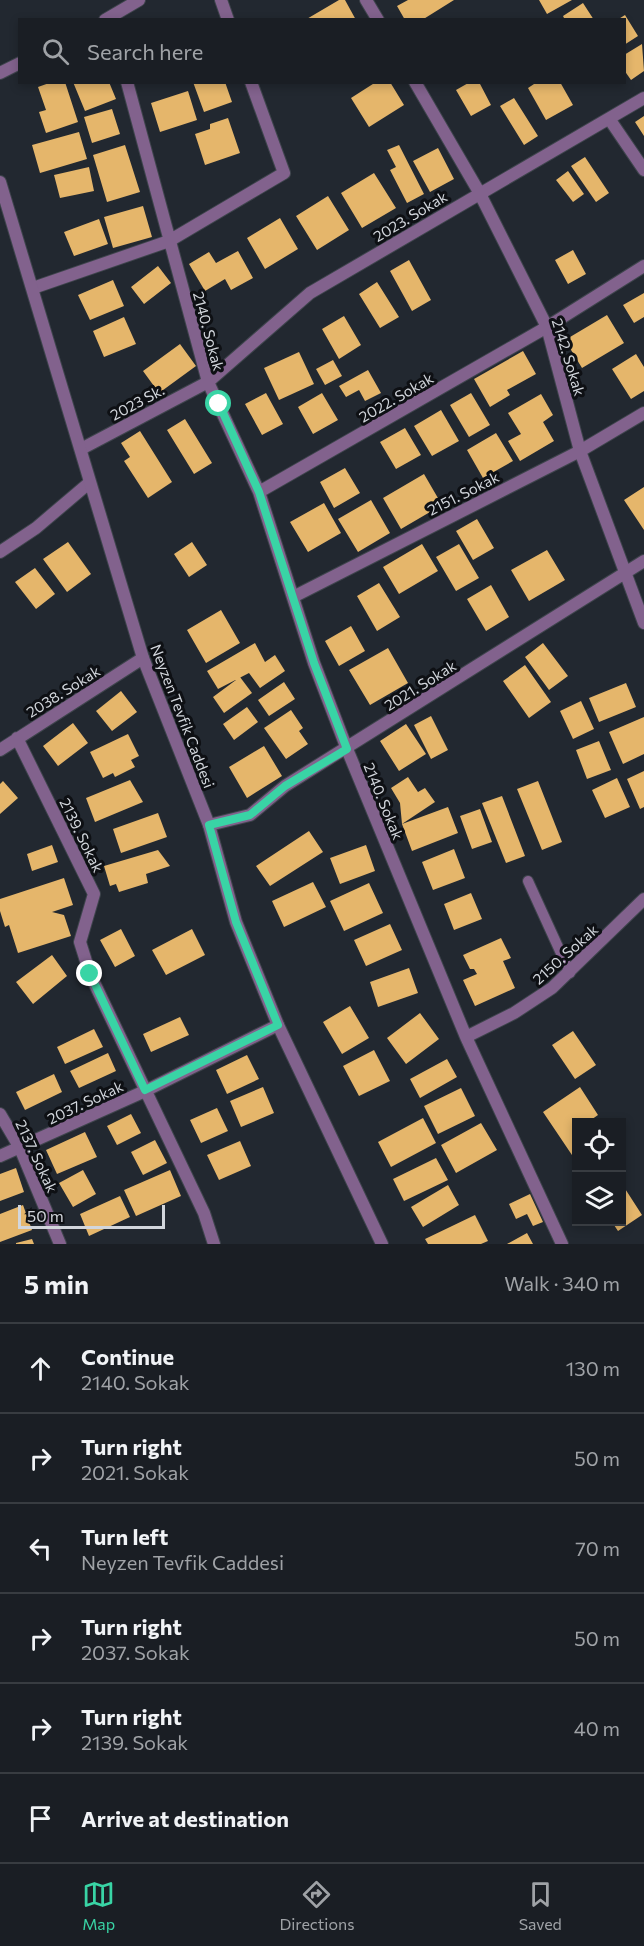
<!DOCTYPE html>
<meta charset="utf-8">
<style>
body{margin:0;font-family:Commissioner,sans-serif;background:#272b31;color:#f1f3f6}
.controls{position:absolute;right:18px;bottom:18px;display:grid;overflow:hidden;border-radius:0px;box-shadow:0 3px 9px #0003}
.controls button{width:54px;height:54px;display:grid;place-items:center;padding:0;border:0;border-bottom:2px solid #383c41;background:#1a1e24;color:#f1f3f6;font:30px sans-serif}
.scale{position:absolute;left:18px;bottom:15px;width:147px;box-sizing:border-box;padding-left:6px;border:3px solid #d2d6dc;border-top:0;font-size:16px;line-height:21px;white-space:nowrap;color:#d2d6dc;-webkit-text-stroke:4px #0e1014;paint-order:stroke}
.stop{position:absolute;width:18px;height:18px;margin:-14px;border:4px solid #39d4a5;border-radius:50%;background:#fff}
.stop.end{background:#39d4a5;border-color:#fff;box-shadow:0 2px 6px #0008}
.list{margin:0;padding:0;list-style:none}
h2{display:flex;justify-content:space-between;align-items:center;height:78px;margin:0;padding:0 24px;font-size:26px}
h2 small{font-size:20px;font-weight:400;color:#9fa2a6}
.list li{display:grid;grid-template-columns:39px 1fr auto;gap:18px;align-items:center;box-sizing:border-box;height:90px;padding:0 24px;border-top:2px solid #383c41}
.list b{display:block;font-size:22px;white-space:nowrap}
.list p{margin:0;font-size:20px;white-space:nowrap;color:#9fa2a6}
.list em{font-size:20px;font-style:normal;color:#9fa2a6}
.icon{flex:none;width:33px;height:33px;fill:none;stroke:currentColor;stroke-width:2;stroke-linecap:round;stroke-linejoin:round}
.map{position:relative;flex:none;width:644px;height:1244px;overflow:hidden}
.search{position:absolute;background:#1a1e24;box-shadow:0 3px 9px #0003;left:18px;right:18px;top:18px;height:66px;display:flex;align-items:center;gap:15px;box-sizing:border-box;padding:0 21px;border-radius:0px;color:#9fa2a6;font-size:22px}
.sheet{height:618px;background:#1a1e24}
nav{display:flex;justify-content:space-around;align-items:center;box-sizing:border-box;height:84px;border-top:2px solid #383c41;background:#1a1e24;font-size:16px;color:#9fa2a6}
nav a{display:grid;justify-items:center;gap:3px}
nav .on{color:#39d4a5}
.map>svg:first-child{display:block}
.building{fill:#e5b66b}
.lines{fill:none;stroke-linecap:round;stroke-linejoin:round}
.service-casing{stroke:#3e444c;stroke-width:12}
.minor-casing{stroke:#3e444c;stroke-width:14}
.tertiary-casing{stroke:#3e444c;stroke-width:14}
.service{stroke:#82628d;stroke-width:10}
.minor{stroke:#82628d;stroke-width:12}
.tertiary{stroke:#82628d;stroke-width:12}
.route{stroke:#39d4a5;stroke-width:8}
.labels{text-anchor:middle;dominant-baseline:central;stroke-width:6;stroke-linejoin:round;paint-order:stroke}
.street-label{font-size:15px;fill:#d2d6dc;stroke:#0e1014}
</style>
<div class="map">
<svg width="644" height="1244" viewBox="0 0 644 1244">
<rect width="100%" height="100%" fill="#222830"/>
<!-- building -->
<path class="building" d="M339 0H345L356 20H305Z
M408 0H454L422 20H405L397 6Z
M539 0H572L547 14Z
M583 3 594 20H565L563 16Z
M625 15 638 36 624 45V20H617Z
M642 44 644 71 631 80 624 70V55Z
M52 82H65L78 122 46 133 39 112 46 110 38 87Z
M73 82H109L116 99 85 111Z
M193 82H225L232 102 204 112Z
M376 82H390L404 105 369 127 351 98Z
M470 82H479L491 105 471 116 456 90Z
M537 82H560L573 105 546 120 528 88Z
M188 91 197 120 160 132 151 103Z
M514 98 538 136 524 145 500 106Z
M112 109 120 134 92 143 84 117Z
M644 116V136L635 122Z
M228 118 240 153 205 165 195 134 210 129V124Z
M79 132 87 159 40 173 32 145Z
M125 145 140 192 107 202 93 155Z
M399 145 424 194 407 203 390 170 396 167 387 150Z
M438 148 454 179 430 192 413 161Z
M585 157 609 193 596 202 571 166Z
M89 167 94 191 60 198 54 175Z
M568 171 584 194 573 202 556 180Z
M374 173 396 208 362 228 341 193Z
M328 196 349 230 317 250 296 216Z
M143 206 152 237 113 248 104 217Z
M280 218 298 249 265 269 247 238Z
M99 219 108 244 74 256 64 232Z
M573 250 586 274 568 284 555 260Z
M238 251 253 278 231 290 225 279 205 291 189 264 209 252 216 263Z
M409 260 431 300 412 311 390 271Z
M158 266 171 283 144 304 131 287Z
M113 280 124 306 90 320 78 295Z
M377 282 399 317 380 328 359 294Z
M644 293V317L634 323 623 305Z
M607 315 624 343 582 368 565 340Z
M344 316 361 345 339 359 322 329Z
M124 317 136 344 104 357 93 331Z
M180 344 196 366 159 393 143 371Z
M523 351 536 374 507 390 510 395 490 407 474 379Z
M299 352 314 384 279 400 264 368Z
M636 354 644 367V391L631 399 612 369Z
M333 360 342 376 325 385 316 369Z
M368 370 381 393 365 401 359 390 346 397 339 386Z
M266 393 283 424 262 435 245 404Z
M322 393 338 420 313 434 298 407Z
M471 393 490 425 469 437 450 405Z
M541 394 553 415 543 422 554 441 520 461 508 441 521 434 508 413Z
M441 410 459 441 432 456 414 426Z
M185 419 212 463 194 474 167 430Z
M405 428 421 455 396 469 380 442Z
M140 431 172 482 148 498 124 461 130 457 121 443Z
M496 433 513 461 483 478 467 450Z
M345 468 360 493 334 508 320 482Z
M424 474 442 505 401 529 383 498Z
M644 487V530L624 500Z
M371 500 390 533 358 552 338 519Z
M324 503 341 533 308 552 290 522Z
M477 519 494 548 473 560 456 531Z
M68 542 91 574 67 592 43 559Z
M192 542 207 565 189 577 174 554Z
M422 544 438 571 399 594 383 567Z
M459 544 479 578 456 591 436 557Z
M547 550 565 580 529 601 511 570Z
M35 568 55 594 36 609 15 582Z
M379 583 400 617 377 631 357 596Z
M491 585 509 617 486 631 467 599Z
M221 610 240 643 206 663 187 630Z
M351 626 365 651 339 666 325 641Z
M255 643 265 662 275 655 285 671 260 688 249 673 218 689 207 671Z
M543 643 568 676 549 690 525 657Z
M388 648 408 683 370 705 349 670Z
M525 665 551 702 529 718 503 681Z
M240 677 252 693 224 713 213 697Z
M284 682 295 699 269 716 258 700Z
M626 683 636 707 599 722 589 698Z
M121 691 137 712 112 731 96 711Z
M581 701 594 729 573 739 560 711Z
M247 707 258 722 234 740 223 724Z
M291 710 303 728 299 731 308 744 286 759 264 728Z
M431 716 448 750 431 759 414 725Z
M644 717V754L623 764 609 732Z
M73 723 88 743 58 766 43 746Z
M406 724 426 754 399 771 380 741Z
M128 734 139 756 131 760 135 767 115 777 113 773 103 778 90 752Z
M599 741 611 770 587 779 576 750Z
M264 746 282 776 247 798 229 767Z
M644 771V807L640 809 627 779Z
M408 777 418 792 425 788 435 802 402 824 448 807 458 833 412 851 402 824 400 803 391 788Z
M617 778 630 807 605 818 592 790Z
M130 780 143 802 95 822 86 798Z
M3 781 18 798 0 814V784Z
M538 781 562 842 542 850 517 789Z
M502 796 525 856 506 863 482 803Z
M480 809 492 842 472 849 460 816Z
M158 813 167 837 121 853 113 829Z
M309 831 323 852 270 886 256 866Z
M52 845 58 862 32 871 27 854Z
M366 845 375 871 340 884 330 858Z
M454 849 465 878 433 890 422 862Z
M158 850 170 866 146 874 148 883 119 892 116 884 110 886 104 866Z
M64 878 73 905 52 912 64 915 71 936 18 953 9 925 5 927 0 911V899Z
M313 882 326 907 284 927 272 901Z
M369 883 383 913 344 931 330 901Z
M471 893 482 919 454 930 444 904Z
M390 924 402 950 366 966 354 940Z
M121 929 135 956 115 967 100 940Z
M192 929 205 955 166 975 152 950Z
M501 938 511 958 503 961 515 988 475 1006 463 980 477 974 474 969H470L463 955Z
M52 955 67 976 33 1004 16 982Z
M409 968 418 993 378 1007 370 982Z
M350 1006 369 1038 342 1054 323 1022Z
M420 1013 439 1039 406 1064 387 1038Z
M180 1017 189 1035 151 1052 143 1034Z
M94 1029 103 1047 65 1064 57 1047Z
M573 1031 596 1065 575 1079 552 1045Z
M374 1050 390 1081 359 1096 343 1066Z
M108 1053 116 1071 79 1088 70 1071Z
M247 1055 259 1079 227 1094 216 1070Z
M447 1059 457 1077 420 1098 410 1079Z
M54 1074 62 1092 25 1110 16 1092Z
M263 1087 274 1113 241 1127 230 1101Z
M580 1087 598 1115 588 1122H576V1161L543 1112Z
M461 1088 475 1116 438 1134 424 1106Z
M217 1108 228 1131 201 1143 190 1120Z
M131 1114 141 1133 117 1145 107 1126Z
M423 1118 436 1143 391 1167 378 1142Z
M481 1123 497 1150 456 1173 441 1145Z
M85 1132 97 1157 57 1174 46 1150Z
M155 1140 167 1163 143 1175 131 1152Z
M240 1141 251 1166 219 1180 207 1155Z
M436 1158 448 1180 404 1201 393 1179Z
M16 1168 24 1192 0 1201V1174Z
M83 1170 96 1194 73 1207 59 1183Z
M170 1170 181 1196 136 1216 124 1190Z
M622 1184 642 1215 618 1231 612 1222H622Z
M448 1185 459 1205 423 1227 411 1207Z
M530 1194 543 1222 533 1226 527 1214 516 1219 509 1204Z
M120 1196 130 1217 89 1236 80 1214Z
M23 1205 32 1230 0 1242V1214Z
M475 1215 488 1241 481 1244H428L425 1239Z
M527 1233 533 1244H507Z
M32 1239 34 1244H16V1243Z"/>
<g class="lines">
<defs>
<path id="service" d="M528 881 570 973"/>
<path id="minor" d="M221 0 228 20
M366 0 378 20
M105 20 139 0
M0 73 20 63
M127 82 208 382 259 492 314 663 347 749 466 1037 562 1244
M415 82 479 192 547 327 580 451 644 623
M610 120 644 170
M33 288 169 241 284 173 251 82
M81 449 208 382 310 293 644 98
M259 492 547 327 644 266
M0 552 36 528 89 483
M293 597 580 451 644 413
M17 738 94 894 80 942 90 974 204 1213 214 1244
M0 750 143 658
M209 825 250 815 285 786 644 561
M466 1037 514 1013 552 988 644 899
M0 1114 20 1148 60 1244
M0 1156 145 1091 278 1025"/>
<path id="tertiary" d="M0 182 143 658 209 825 236 922 278 1025 382 1244"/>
</defs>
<!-- service casing -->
<use href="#service" class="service-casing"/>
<!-- minor casing -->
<use href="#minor" class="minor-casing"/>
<!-- tertiary casing -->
<use href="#tertiary" class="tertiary-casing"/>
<!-- service -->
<use href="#service" class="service"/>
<!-- minor -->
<use href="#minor" class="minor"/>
<!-- tertiary -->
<use href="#tertiary" class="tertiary"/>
</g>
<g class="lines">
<!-- route -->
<path class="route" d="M90 974 145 1090 278 1025 236 922 209 825 250 815 285 786 347 749 314 663 259 492 219 404"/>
</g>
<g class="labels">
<!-- street labels -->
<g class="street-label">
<text transform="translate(410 216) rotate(-31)">2023. Sokak</text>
<text transform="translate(209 331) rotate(75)">2140. Sokak</text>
<text transform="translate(569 357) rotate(73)">2142. Sokak</text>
<text transform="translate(396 397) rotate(-30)">2022. Sokak</text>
<text transform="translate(137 402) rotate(-28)">2023 Sk.</text>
<text transform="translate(463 493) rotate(-27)">2151. Sokak</text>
<text transform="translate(420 685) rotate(-32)">2021. Sokak</text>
<text transform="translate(63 691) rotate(-32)">2038. Sokak</text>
<text transform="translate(183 716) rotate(69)">Neyzen Tevfik Caddesi</text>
<text transform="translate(384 801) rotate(68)">2140. Sokak</text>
<text transform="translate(82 835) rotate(64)">2139. Sokak</text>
<text transform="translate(565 954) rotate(-42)">2150. Sokak</text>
<text transform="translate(85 1102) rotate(-25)">2037. Sokak</text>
<text transform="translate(37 1156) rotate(65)">2137. Sokak</text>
</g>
</g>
</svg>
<div class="controls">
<button><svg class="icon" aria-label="locate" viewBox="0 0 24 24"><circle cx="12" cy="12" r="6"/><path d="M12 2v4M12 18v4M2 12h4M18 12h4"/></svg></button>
<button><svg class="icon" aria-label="layers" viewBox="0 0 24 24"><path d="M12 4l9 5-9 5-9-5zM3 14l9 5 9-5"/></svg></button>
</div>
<div class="scale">50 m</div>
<div class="stop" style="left:219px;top:404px"></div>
<div class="stop end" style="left:90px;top:974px"></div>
<div class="search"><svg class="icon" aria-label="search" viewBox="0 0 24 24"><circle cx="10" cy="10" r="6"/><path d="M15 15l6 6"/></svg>Search here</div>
</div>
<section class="sheet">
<h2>5 min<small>Walk · 340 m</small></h2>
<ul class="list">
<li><svg class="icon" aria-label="ahead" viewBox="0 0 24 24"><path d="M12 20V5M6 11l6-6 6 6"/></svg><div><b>Continue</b><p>2140. Sokak</p></div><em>130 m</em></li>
<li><svg class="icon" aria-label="right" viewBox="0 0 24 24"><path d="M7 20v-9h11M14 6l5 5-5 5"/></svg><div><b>Turn right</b><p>2021. Sokak</p></div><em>50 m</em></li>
<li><svg class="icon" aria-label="left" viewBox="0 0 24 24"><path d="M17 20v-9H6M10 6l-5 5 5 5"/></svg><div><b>Turn left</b><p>Neyzen Tevfik Caddesi</p></div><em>70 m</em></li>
<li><svg class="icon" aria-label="right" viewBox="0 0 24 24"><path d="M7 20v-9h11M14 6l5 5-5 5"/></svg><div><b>Turn right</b><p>2037. Sokak</p></div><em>50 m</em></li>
<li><svg class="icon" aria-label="right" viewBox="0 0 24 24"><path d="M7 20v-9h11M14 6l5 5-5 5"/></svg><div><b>Turn right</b><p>2139. Sokak</p></div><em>40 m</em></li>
<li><svg class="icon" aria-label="arrive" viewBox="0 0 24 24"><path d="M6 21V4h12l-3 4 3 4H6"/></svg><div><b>Arrive at destination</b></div></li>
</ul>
</section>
<nav>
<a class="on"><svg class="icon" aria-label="map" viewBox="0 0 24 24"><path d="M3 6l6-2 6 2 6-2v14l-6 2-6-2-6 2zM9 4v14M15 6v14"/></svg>Map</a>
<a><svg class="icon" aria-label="directions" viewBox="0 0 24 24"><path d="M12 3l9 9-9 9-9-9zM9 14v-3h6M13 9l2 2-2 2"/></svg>Directions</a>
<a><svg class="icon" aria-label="saved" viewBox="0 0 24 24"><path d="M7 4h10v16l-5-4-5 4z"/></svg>Saved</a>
</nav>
